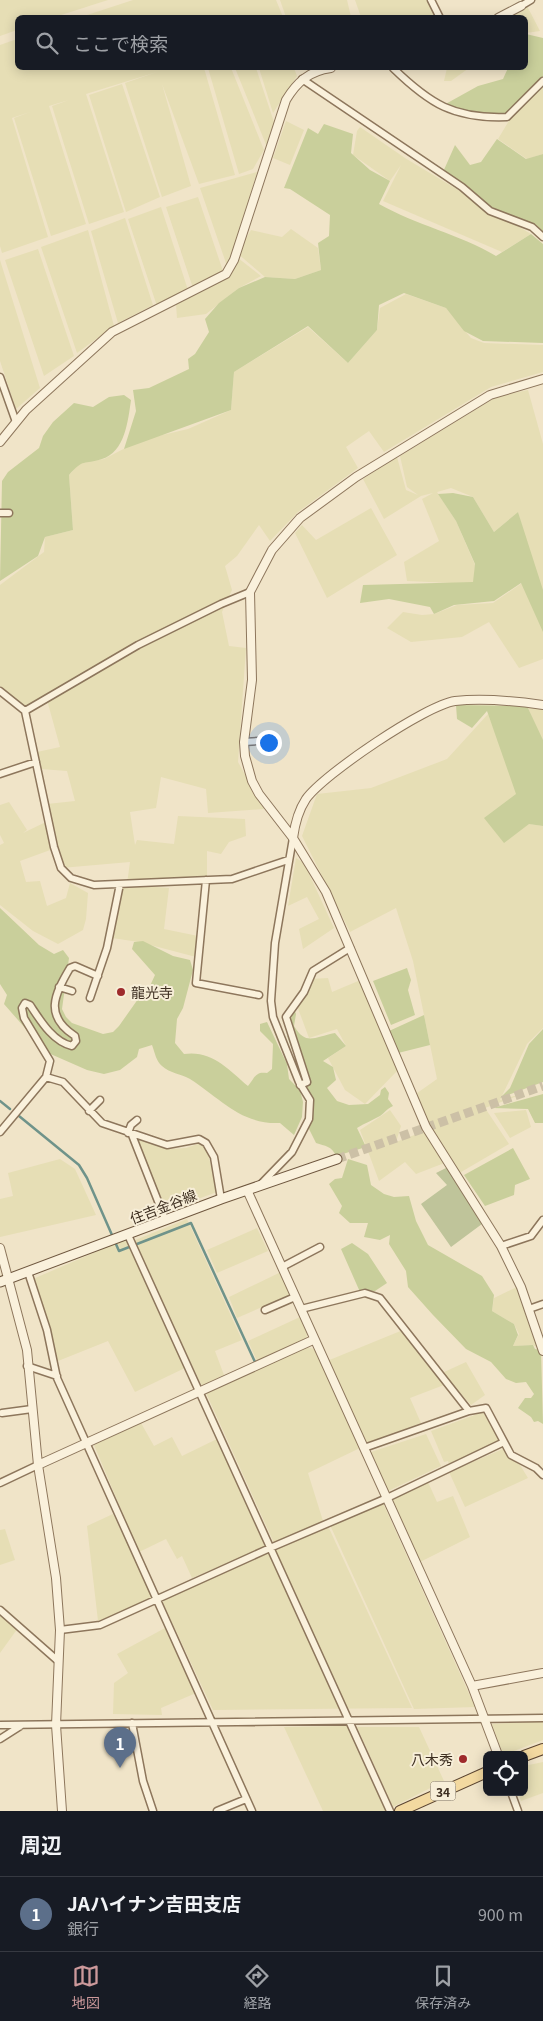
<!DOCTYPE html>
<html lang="ja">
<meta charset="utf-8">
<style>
body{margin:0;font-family:Georgia,"Noto Sans JP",serif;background:#242831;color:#f1f3f6}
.controls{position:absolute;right:15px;bottom:15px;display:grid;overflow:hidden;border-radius:8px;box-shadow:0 2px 12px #0003}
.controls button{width:45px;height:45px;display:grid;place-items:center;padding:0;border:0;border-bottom:1px solid #363941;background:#171b24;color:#f1f3f6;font:25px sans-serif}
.you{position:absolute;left:268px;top:742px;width:18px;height:18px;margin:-12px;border:4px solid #fff;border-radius:50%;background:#1a73e8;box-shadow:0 0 0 8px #1a73e833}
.badge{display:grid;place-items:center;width:32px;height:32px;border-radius:50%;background:#cc999b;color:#fff;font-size:16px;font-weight:700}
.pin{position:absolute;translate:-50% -41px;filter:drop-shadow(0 1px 2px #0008)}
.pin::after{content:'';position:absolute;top:26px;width:18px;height:15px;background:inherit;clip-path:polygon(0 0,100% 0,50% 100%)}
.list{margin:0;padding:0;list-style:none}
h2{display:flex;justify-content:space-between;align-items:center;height:65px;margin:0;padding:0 20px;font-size:21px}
h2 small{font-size:16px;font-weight:400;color:#9ea1a6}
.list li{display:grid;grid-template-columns:32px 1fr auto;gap:15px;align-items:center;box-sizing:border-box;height:75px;padding:0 20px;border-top:1px solid #363941}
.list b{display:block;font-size:19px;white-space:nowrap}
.list p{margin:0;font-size:16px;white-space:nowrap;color:#9ea1a6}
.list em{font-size:16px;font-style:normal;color:#9ea1a6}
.icon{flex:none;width:28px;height:28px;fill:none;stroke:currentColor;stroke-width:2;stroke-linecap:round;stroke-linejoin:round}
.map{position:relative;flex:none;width:543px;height:1811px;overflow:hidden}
.search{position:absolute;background:#171b24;box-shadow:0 2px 12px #0003;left:15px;right:15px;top:15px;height:55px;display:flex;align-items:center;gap:12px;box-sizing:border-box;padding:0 18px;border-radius:8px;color:#9ea1a6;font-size:19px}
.sheet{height:140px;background:#171b24}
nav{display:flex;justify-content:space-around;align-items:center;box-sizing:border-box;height:70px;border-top:1px solid #363941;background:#171b24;font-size:14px;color:#9ea1a6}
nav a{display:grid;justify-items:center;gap:2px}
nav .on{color:#cc999b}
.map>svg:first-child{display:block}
.farmland{fill:#e6deb5}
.green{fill:#c9cf9b}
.cemetery{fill:#bfc49a}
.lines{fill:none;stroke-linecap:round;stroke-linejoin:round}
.stream{stroke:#6f938a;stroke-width:2.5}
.secondary-tunnel{stroke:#ccc0a6;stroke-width:9;stroke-dasharray:9 4.5;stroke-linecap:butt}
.minor-casing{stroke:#8d765c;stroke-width:9}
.tertiary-casing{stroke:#8d765c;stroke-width:10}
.secondary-casing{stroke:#6f573f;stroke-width:11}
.primary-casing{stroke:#5b4430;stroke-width:12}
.minor{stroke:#faf1dc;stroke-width:6}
.tertiary{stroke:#faf1dc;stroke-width:8}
.secondary{stroke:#faf1dc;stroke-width:9}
.primary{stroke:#f3d9a0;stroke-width:10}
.poi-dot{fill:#9e2a2b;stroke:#f7eed8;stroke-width:2}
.labels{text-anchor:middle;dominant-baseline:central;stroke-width:4;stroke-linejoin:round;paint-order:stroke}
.shield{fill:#f7eed8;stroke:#756857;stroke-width:1}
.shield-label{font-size:12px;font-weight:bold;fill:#3d2e20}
.poi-label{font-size:14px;fill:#3d2e20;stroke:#f7eed8;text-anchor:start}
.street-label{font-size:14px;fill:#3d2e20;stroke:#f7eed8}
</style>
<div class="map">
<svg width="543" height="1811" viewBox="0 0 543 1811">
<rect width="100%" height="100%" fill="#f0e4c8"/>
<!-- farmland -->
<path class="farmland" d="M0 0H108L55 17 18 18 17 30 0 36Z
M133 0H276L283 17H81Z
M280 0H347L351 17H286Z
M355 0H430L438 17H361Z
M527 6 540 31 526 33V18H507Z
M17 39 18 68H204L235 175 199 184 162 84 191 186 162 197 125 83 157 72 86 94 124 212 89 224 52 106 69 100 49 106 86 224 51 236 14 118 30 112 12 118 48 237 2 253 0 246V45Z
M208 68H231L264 150 253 169 239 174Z
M235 68H256L275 125 267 147Z
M259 68H294L297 76 273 113Z
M447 68H469L451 81H444Z
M543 82V154L527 159 498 139 522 99Z
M122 84 160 197 126 212 89 95Z
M286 121 304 130 290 165 273 158Z
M360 127 405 158 531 234 502 252 383 201 401 165 390 181 353 155 357 131Z
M257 172 233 258 227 266 200 188Z
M198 197 223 271 193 288 166 207Z
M161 207 188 290 157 306 128 219Z
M125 218 153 305 118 323 91 231Z
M291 229 318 248 321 270 295 279 265 277 237 253 251 230 282 237Z
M88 230 114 326 77 353 41 247Z
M38 249 74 356 44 376 5 260Z
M238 258 261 276 239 288 206 314 177 318 176 304 217 283Z
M0 260 40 388 16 409 0 361Z
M406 294 446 308 471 338 484 343 543 345V372L491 387 384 452 369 431 346 447 358 468 298 512 270 541 259 525 237 556 225 566 232 590 222 612 229 646 246 648 238 762 264 809 208 813 206 789 161 777 156 808 130 812 135 845 137 840 174 844 178 816 245 819 246 836 229 842 221 854 207 851V878L127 884 130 862 61 868 53 849 20 861 26 882 40 881 47 906 66 898 70 883 88 893 86 919 83 930 58 944 33 931 0 905V845L4 843 0 835V805L9 802 27 830 23 833 48 821 47 804 75 801 67 771 41 769 37 752 60 747 47 700 28 710 0 686V585L44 552 45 537 73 530 69 475 80 463 104 459 141 440 188 429 231 410 234 372 308 327 348 363 377 330 380 308Z
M528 390 543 444V601L518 512 494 532 473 497 451 488 437 492 456 521 475 565 474 584 407 581 404 562 439 541 422 499 433 493 421 496 384 519 363 479 397 457 406 490 418 495 407 487 400 456 498 396Z
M371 508 397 555 327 598 295 533 302 525 316 540Z
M522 583 543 628V659L519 668 489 622 462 637 411 642 387 628 403 612 422 615 434 614 457 605 493 603Z
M527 706 543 709V740L541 739Z
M488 714 530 824 543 826V1028L527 1044 500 1100 525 1093 485 1108 509 1144 456 1175 413 1096 437 1079 413 961 396 908 350 932 302 836 317 794 371 788 447 759Z
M296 858 304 863 334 928 303 949 299 929 319 919 307 897 288 906Z
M117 884 169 888 164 929 198 936 196 957 139 942 112 938Z
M328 978 332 992 363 979 398 1070 365 1104 345 1090 328 1058 346 1046 337 1029 309 1038 296 1003 310 979Z
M390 1110 401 1126 396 1142 425 1131 447 1162 416 1174 405 1162 379 1181 360 1130Z
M526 1110 531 1127 510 1138 494 1113Z
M136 1139 169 1149 186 1148 201 1143 207 1149 217 1192 165 1211Z
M60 1159 75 1169 96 1215 0 1237V1199L13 1196 8 1173Z
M187 1219 242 1340 215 1351 224 1375 202 1386 133 1241Z
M257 1228 268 1251 217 1273 207 1250Z
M128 1238 187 1367 135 1392 108 1341 58 1361 46 1314 33 1279Z
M281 1272 290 1295 237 1318 229 1297Z
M519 1286 541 1350 533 1345 513 1346 519 1334 514 1324 492 1311 494 1298Z
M300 1317 307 1334 306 1340 257 1361 248 1341Z
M403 1330 444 1385 410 1398 421 1423 365 1445 327 1361Z
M307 1347 314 1349 360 1448 308 1473 323 1521 274 1543 206 1393Z
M466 1362 485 1395 471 1405 442 1373Z
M483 1412 499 1440 449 1464 448 1461 444 1462 431 1431Z
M141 1423 154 1446 172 1437 182 1456 217 1439 265 1547 192 1578 182 1556 177 1559 166 1539 139 1552 94 1445Z
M426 1434 441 1466 388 1491 371 1452Z
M503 1449 507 1456 520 1465 528 1478 465 1507 449 1472Z
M428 1482 437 1502 453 1496 470 1537 420 1562 391 1500Z
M383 1503 475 1707 414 1709 330 1525Z
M113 1514 154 1599 98 1621 87 1526Z
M328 1526 412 1708 213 1710 163 1603 164 1600Z
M5 1529 15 1560 0 1565V1530Z
M0 1607 18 1628 0 1653Z
M165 1628 196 1693 161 1708 162 1715 113 1714 114 1683 128 1673 117 1654Z
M543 1721V1740L503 1755 492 1724Z
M348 1726 386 1811H323L284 1727Z
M357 1727H419L444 1781 393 1807Z
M543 1762V1793L521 1801 518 1792H524V1766Z"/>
<!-- green -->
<path class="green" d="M526 34 543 38V84L506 117H488L442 106 478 86 503 79 508 68H526Z
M324 124 353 134 351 153 370 170 390 181 379 204C416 225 459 234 496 256L531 234 543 244V343L483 341 464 331 446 308 404 293 379 305 377 330 348 363 308 326 234 372 231 410 124 449 136 411 133 390 149 388 189 369 188 359 195 354 209 332 205 319 219 303 239 288 265 277 295 279 321 270 318 243 329 236 330 215 290 189 284 188 308 128 318 134Z
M497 139 526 159 543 154V237L532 227 490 211 443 172 455 145 470 165 481 162Z
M124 395 131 400C128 421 125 452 102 459 83 465 84 458 69 475L73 530 45 537 38 556 0 581 2 481 8 472 39 448 43 436 53 422 74 403 93 407 109 397Z
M453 493 473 497 494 532 518 512 543 590V632L521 583 494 601 454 605 434 614 430 607 389 599 360 603 363 585 473 582 475 564 456 521 438 494Z
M456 705 527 706 543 740V826L529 824 504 843 484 818 516 794 487 711 472 728 457 719Z
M0 908 39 945 54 954 63 950 69 958 62 1009 66 1017 72 1023 103 1034 113 1032 119 1026 143 992 149 988 155 975 132 949 134 942 143 941 173 956 190 960 193 970 183 1008 177 1019 175 1043 184 1054C212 1050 228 1069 248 1086 255 1078 255 1071 267 1073L272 1069 273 1044 260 1031V1024L267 1022 287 1064 289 1079 300 1090 303 1102 302 1117 294 1135 280 1123C241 1125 220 1098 190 1079 181 1074 169 1073 162 1066 156 1061 155 1053 152 1045L139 1049 137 1057 120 1070 104 1074 87 1070 46 1052 4 1004 7 995 0 984Z
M407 968 411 980 408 990 415 1015 391 1025 373 981Z
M294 1009 296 1014 294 1026C306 1046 314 1037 335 1033L346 1046 323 1061 333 1067 336 1080 327 1088 337 1101 349 1105 368 1104 380 1095 381 1090 385 1087 389 1093 388 1099 393 1106C386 1109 385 1113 380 1116 373 1120 365 1123 357 1128L366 1147 336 1156C332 1146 325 1146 316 1143L306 1123V1098L304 1080 287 1036 291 1037 290 1022Z
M424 1015 430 1045 398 1053 389 1031Z
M543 1029V1082L500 1098 510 1088 529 1044Z
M543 1094V1123H535L528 1109 493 1108Z
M513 1148 530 1179 515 1185 514 1195 485 1206 464 1175Z
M348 1159 367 1165 371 1185 384 1194 394 1197 409 1196 416 1221 428 1245 482 1276 494 1295 492 1311 514 1324 518 1335 513 1346 533 1345 535 1349 541 1350 543 1424 538 1421 534 1422 531 1417 518 1408 525 1398H531L534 1394 526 1382 516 1383 506 1379 491 1362 466 1349 433 1315 408 1287 406 1271 389 1244 390 1235 380 1240 364 1237 368 1223H350L339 1213 342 1206 329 1184 335 1179 342 1178Z
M352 1243 368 1254 387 1283 375 1291 360 1292 341 1249Z"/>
<!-- cemetery -->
<path class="cemetery" d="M448 1167 486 1221 451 1247 421 1204 447 1185 436 1173Z"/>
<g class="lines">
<!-- stream -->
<path class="stream" d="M0 1101 10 1109
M19 1116 79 1165 87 1178 119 1251 191 1223 255 1362"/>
<!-- secondary-tunnel -->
<path class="secondary-tunnel" d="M337 1159 543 1086"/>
<defs>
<path id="minor" d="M431 0 440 18
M521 6 531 0
M393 68C430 104 454 119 507 117L543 81
M302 79 462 187 490 211 532 227 543 237
M0 377 16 422
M0 513H9
M0 691 25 711 54 847 61 868 71 878 94 885 232 879 288 860
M25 711 138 645 221 604 250 592
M244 742 273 740
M0 774 36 762
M206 880 196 983 259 995
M59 987 72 991
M90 998 107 948 120 884
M46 1077 50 1061 24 1018 22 1008 25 1003 30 1005C40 1020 53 1042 72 1046L76 1041 75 1036C44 1016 54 995 70 968L75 966 98 976
M300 1085 307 1082 286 1017 304 992 313 971 350 948
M89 1111 100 1100
M0 1132 46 1077 63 1082 102 1123 167 1145 199 1139 206 1143 214 1157 221 1199
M128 1133 131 1125 137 1120
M132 1135 165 1219
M262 1183 292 1152 309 1119 310 1100 299 1082 273 1017 271 1001 275 943 293 838
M128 1235 390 1811
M501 1246 531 1236 543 1220
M282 1267 320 1247
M28 1272 47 1330 57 1378 252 1811
M301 1309 365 1293 380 1298 469 1411 486 1408 511 1455 536 1468 543 1475
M529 1309 543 1304
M265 1310 295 1297
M27 1366 57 1376
M2 1413 32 1409
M364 1448 469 1411
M0 1483 38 1465
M0 1610 58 1661
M60 1630 100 1625 270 1548 387 1498 504 1442
M132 1723 143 1781 153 1811
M0 1725 543 1718
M0 1739 22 1725
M511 1792 518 1811
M217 1811 246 1799"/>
<path id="tertiary" d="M498 18 521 6
M543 379 490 395 356 477 300 518 272 550 250 592 252 680 244 742 245 756 252 781 259 794 293 838 326 892 426 1127 501 1246 521 1287 543 1351
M0 442 26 410 112 332 226 274 234 260 286 100C297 82 309 71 331 68
M293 838C295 823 298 811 306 799 324 774 426 705 455 701 484 698 515 701 543 705
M247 1190 472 1686 498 1755
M0 1248 27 1350 38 1465 56 1578 60 1630 56 1725 62 1811
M38 1465 313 1340
M472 1686 543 1673"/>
<path id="secondary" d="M0 1282 221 1199 337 1159"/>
<path id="primary" d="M524 1756 543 1749
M400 1811 487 1772"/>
</defs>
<!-- minor casing -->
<use href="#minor" class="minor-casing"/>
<!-- tertiary casing -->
<use href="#tertiary" class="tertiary-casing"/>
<!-- secondary casing -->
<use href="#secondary" class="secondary-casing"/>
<!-- primary casing -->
<use href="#primary" class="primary-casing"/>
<!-- minor -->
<use href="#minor" class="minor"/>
<!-- tertiary -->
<use href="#tertiary" class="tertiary"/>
<!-- secondary -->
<use href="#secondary" class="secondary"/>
<!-- primary -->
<use href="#primary" class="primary"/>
</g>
<!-- markers -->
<g class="poi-dot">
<circle cx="121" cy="992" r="5"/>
<circle cx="463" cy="1759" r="5"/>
</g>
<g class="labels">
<!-- shield labels -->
<rect class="shield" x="430.5" y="1781.5" width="25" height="19" rx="4"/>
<g class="shield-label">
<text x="443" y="1791">34</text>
</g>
<!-- poi labels -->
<g class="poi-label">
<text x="131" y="992">龍光寺</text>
<text x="453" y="1759" text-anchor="end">八木秀</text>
</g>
<!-- street labels -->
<g class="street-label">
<text transform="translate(163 1206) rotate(-21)">住吉金谷線</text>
</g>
</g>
</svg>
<div class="controls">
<button><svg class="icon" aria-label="locate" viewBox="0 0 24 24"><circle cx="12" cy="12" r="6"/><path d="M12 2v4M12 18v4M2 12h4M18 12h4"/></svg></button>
</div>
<div class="you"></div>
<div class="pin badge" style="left:120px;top:1768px;background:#5c6f8a">1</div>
<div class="search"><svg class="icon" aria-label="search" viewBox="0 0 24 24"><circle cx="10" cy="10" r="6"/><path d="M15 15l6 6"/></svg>ここで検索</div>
</div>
<section class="sheet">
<h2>周辺<small></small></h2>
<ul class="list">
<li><span class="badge" style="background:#5c6f8a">1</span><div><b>JAハイナン吉田支店</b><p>銀行</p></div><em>900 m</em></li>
</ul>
</section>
<nav>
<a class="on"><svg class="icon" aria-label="map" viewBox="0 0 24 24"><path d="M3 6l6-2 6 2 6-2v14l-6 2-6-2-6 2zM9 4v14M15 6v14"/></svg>地図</a>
<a><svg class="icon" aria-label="directions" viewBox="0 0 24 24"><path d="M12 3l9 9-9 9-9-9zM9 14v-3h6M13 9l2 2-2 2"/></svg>経路</a>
<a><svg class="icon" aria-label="saved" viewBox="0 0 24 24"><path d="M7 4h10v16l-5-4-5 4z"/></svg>保存済み</a>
</nav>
